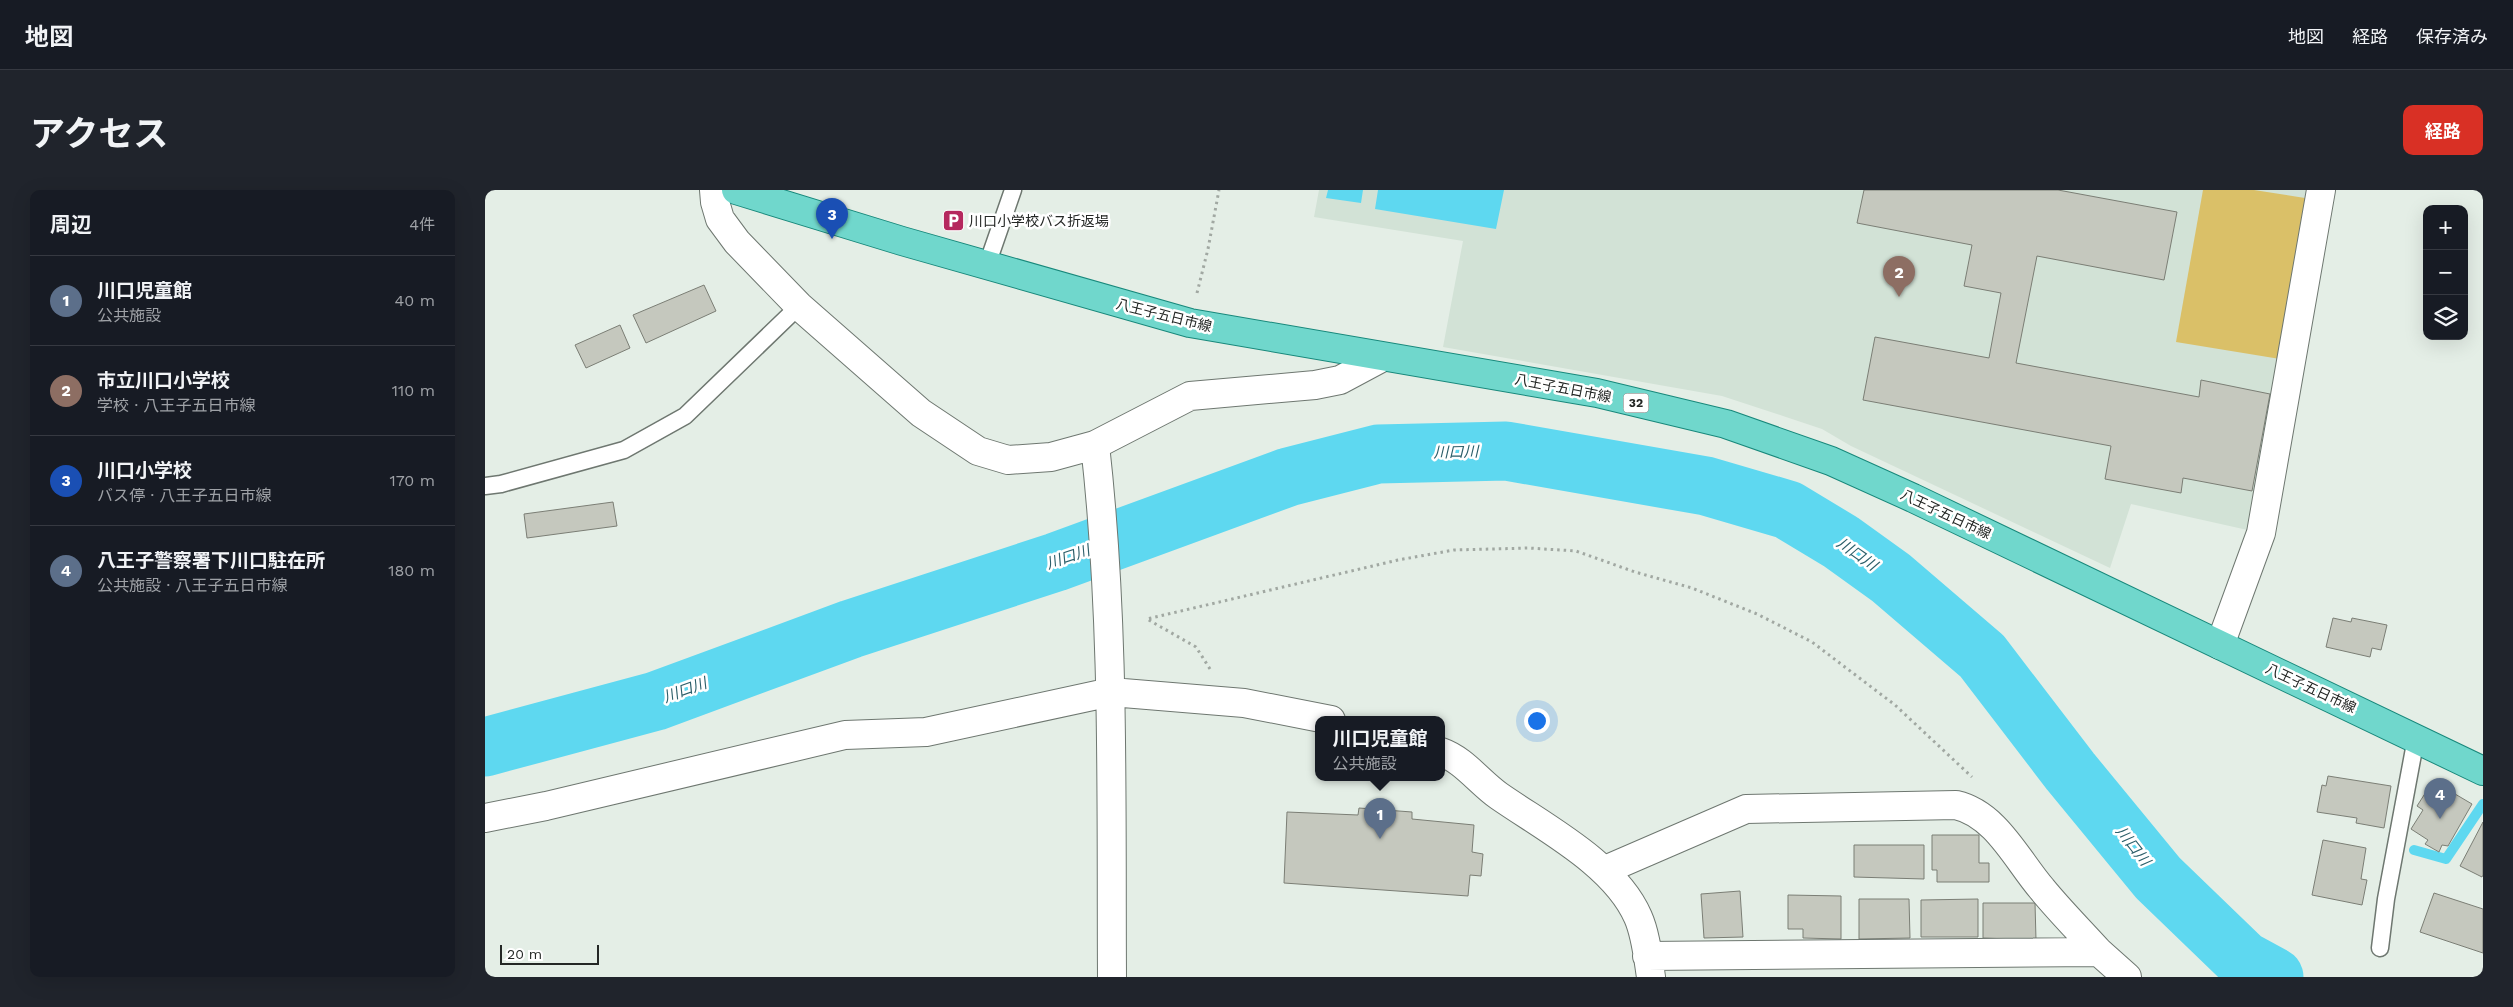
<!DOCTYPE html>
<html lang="ja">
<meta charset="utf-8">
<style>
body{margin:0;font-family:"Work Sans","Noto Sans JP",sans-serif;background:#20242c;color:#f1f3f6}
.controls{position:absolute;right:15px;top:15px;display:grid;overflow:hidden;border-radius:10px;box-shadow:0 5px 20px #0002}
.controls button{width:45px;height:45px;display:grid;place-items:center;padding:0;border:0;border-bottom:1px solid #363941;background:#171b24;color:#f1f3f6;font:25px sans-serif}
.scale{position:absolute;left:15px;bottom:12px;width:99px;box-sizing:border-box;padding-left:5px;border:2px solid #242725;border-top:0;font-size:14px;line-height:18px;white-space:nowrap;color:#242725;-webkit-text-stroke:4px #fff;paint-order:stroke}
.you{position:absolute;left:1051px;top:530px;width:18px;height:18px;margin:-12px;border:4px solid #fff;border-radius:50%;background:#1a73e8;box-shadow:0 0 0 8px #1a73e833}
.badge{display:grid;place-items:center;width:32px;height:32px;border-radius:50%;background:#d93025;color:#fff;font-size:16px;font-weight:700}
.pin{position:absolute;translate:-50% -41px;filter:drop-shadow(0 1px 2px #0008)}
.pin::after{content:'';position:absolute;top:26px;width:18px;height:15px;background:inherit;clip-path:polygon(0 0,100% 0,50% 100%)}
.popup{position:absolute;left:830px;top:526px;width:130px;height:65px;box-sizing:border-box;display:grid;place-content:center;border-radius:10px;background:#171b24;filter:drop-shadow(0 1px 4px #0005);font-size:16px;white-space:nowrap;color:#9ea1a6}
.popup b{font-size:19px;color:#f1f3f6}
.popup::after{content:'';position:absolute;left:50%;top:100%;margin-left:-10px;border:10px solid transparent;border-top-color:#171b24}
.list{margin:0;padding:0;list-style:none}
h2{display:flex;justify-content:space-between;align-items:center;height:65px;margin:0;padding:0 20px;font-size:21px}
h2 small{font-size:16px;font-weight:400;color:#9ea1a6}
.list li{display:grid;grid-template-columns:32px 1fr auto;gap:15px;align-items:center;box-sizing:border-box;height:90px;padding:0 20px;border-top:1px solid #363941}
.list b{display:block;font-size:19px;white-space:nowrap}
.list p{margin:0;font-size:16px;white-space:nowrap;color:#9ea1a6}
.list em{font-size:16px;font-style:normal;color:#9ea1a6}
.icon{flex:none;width:28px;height:28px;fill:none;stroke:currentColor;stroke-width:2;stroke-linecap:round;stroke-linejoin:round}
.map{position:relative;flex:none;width:1998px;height:787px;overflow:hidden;border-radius:10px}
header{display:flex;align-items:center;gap:30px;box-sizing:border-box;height:70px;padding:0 25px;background:#171b24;border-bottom:1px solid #363941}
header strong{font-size:24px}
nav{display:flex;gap:28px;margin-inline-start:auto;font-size:18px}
.intro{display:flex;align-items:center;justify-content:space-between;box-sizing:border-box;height:120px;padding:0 30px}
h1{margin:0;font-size:35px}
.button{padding:12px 22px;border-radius:10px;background:#d93025;color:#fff;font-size:18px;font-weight:700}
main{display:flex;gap:30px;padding:0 30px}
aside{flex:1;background:#171b24;border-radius:10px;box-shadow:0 5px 20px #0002}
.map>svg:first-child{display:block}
.built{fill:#d2e2d6}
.grass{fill:#dac068}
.water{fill:#5ed8f0}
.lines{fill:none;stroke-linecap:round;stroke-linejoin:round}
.stream{stroke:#5ed8f0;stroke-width:10}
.river{stroke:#5ed8f0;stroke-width:59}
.building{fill:#c5c8be;stroke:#7b7e75}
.service-casing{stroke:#6e7770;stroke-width:19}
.minor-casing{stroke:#6e7770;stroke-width:30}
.primary-casing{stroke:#18887b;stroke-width:30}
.path{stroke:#a1a8a2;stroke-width:3;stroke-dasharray:2.5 4;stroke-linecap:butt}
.service{stroke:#fff;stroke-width:16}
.minor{stroke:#fff;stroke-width:28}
.primary{stroke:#70d7cc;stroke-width:28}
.labels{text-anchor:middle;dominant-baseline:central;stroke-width:5;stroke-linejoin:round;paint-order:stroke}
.shield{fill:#fff;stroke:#666866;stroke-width:1}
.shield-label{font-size:12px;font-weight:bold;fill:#242725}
.poi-label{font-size:14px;fill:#242725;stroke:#fff;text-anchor:start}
.street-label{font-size:14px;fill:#242725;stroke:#fff}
.water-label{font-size:15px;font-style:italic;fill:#2c5f6a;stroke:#fff}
</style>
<header>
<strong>地図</strong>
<nav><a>地図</a><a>経路</a><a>保存済み</a></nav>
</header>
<div class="intro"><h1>アクセス</h1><a class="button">経路</a></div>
<main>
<aside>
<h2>周辺<small>4件</small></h2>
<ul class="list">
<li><span class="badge" style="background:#5c6f8a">1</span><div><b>川口児童館</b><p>公共施設</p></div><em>40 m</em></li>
<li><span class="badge" style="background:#8d6e63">2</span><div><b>市立川口小学校</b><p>学校 · 八王子五日市線</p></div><em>110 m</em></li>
<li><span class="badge" style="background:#1a4fb4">3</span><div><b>川口小学校</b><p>バス停 · 八王子五日市線</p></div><em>170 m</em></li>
<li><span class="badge" style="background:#5c6f8a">4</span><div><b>八王子警察署下川口駐在所</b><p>公共施設 · 八王子五日市線</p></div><em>180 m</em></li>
</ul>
</aside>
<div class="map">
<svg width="1998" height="787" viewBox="0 0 1998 787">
<rect width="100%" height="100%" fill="#e4eee6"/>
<!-- built -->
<path class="built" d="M834 0H1827L1776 343 1646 314 1625 378 1366 256 1337 239 1298 226 1237 206 958 157 978 51 829 27Z"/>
<!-- grass -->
<path class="grass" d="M1718 0H1769L1820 8 1795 169 1691 152Z"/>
<!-- water -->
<path class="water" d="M843 0H878L876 13 841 8Z
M893 0H1019L1011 39 890 19Z"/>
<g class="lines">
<!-- stream -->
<path class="stream" d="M1929 660 1961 669 1998 614"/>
<!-- river -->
<path class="river" d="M0 557 171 511 366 439 571 372 803 287 893 264 1021 261 1221 296 1303 320 1356 352 1406 388 1497 466 1585 581 1673 688 1758 770 1789 787"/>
</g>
<!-- building -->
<path class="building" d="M1379 0H1573L1692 22 1679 90 1552 66 1531 173 1714 207 1716 190 1785 204 1767 301 1698 288 1696 303 1620 289 1626 256 1378 210 1390 147 1504 168 1516 103 1479 96 1487 55 1372 33Z
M219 95 231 121 161 153 148 125Z
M135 135 145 158 101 178 90 155Z
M128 312 132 336 42 348 39 324Z
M1848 428 1866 432 1867 428 1902 435 1896 460 1887 458 1885 467 1841 457Z
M1843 586 1906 596 1899 638 1871 633 1872 628 1832 622 1837 595 1841 596Z
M1948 591 1987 614 1963 656 1957 655 1954 662 1940 654 1943 650 1926 639 1938 620 1932 616Z
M874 618 927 622V629L989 635 987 662 998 664 996 686 985 685 983 706 799 693 802 622 873 625Z
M1998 632V685L1997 687 1975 676Z
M1447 645H1494V673H1504V692H1452V680H1447Z
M1838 650 1881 658 1876 689 1882 690 1877 715 1827 705Z
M1369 655H1439V689L1369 687Z
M1255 701 1258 747 1219 748 1216 704Z
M1949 703 1998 719V763L1935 742Z
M1303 705 1356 706V749L1318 748V739H1303Z
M1374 709H1424L1425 748 1374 749Z
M1493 709V747H1436V710Z
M1498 713H1550L1551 750 1498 748Z"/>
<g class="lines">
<defs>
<path id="service" d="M502 75 528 0
M0 296 16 294 139 260 200 226 314 116
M1895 758 1901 709 1931 548"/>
<path id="minor" d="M229 0 230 12 235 29 252 52 314 116 436 223 493 261 523 270 566 267 610 255 705 206 830 195 855 190 898 167
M610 255C630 431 626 609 627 787
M1735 455 1776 343 1836 0
M956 562C979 570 994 592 1014 606 1060 638 1130 674 1153 727 1161 745 1163 768 1166 787
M0 628 61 616 360 545 441 542 626 502 759 513 846 530
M1120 680 1261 619 1471 615C1511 624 1532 670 1557 699 1575 721 1595 741 1614 762
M1162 766 1614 762 1642 787"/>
<path id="primary" d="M251 0 417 51 705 133 1112 203 1241 234 1346 271 1428 308 1998 581"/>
</defs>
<!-- service casing -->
<use href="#service" class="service-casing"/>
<!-- minor casing -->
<use href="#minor" class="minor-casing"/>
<!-- primary casing -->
<use href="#primary" class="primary-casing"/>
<!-- path -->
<path class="path" d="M712 103 723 59 734 0
M725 479 711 457 662 429 913 370 969 360 1044 358 1091 361 1150 382 1207 398 1272 424 1327 452 1410 515 1487 587"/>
<!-- service -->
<use href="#service" class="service"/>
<!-- minor -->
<use href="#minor" class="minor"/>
<!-- primary -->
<use href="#primary" class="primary"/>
</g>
<!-- icons -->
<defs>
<symbol id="parking-square" viewBox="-11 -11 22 22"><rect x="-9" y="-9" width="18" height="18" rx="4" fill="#b5285e" stroke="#fff"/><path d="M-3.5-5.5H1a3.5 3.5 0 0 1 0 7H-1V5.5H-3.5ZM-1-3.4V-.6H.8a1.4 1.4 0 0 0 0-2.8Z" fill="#fff"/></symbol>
</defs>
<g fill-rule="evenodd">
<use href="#parking-square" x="456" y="18" width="25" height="25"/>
</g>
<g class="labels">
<!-- shield labels -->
<rect class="shield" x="1138.5" y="203.5" width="25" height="19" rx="4"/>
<g class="shield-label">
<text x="1151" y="213">32</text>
</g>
<!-- poi labels -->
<g class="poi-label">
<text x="484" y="31">川口小学校バス折返場</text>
</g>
<!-- street labels -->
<g class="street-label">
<text transform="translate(679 125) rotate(14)">八王子五日市線</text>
<text transform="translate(1078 198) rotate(11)">八王子五日市線</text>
<text transform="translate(1461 324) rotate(25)">八王子五日市線</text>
<text transform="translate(1826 498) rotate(25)">八王子五日市線</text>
</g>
<!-- water labels -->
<g class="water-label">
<text transform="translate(971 262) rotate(-1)">川口川</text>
<text transform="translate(1372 364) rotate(35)">川口川</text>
<text transform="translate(583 367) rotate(-19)">川口川</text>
<text transform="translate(200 500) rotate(-20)">川口川</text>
<text transform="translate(1648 656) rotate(52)">川口川</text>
</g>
</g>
</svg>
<div class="controls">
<button>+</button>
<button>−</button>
<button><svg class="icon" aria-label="layers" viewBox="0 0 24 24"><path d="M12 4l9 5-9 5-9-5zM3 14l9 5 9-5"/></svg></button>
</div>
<div class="scale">20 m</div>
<div class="you"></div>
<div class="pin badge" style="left:895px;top:649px;background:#5c6f8a">1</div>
<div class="popup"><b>川口児童館</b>公共施設</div>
<div class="pin badge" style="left:1414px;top:107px;background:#8d6e63">2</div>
<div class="pin badge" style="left:347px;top:49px;background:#1a4fb4">3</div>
<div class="pin badge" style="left:1955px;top:629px;background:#5c6f8a">4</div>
</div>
</main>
